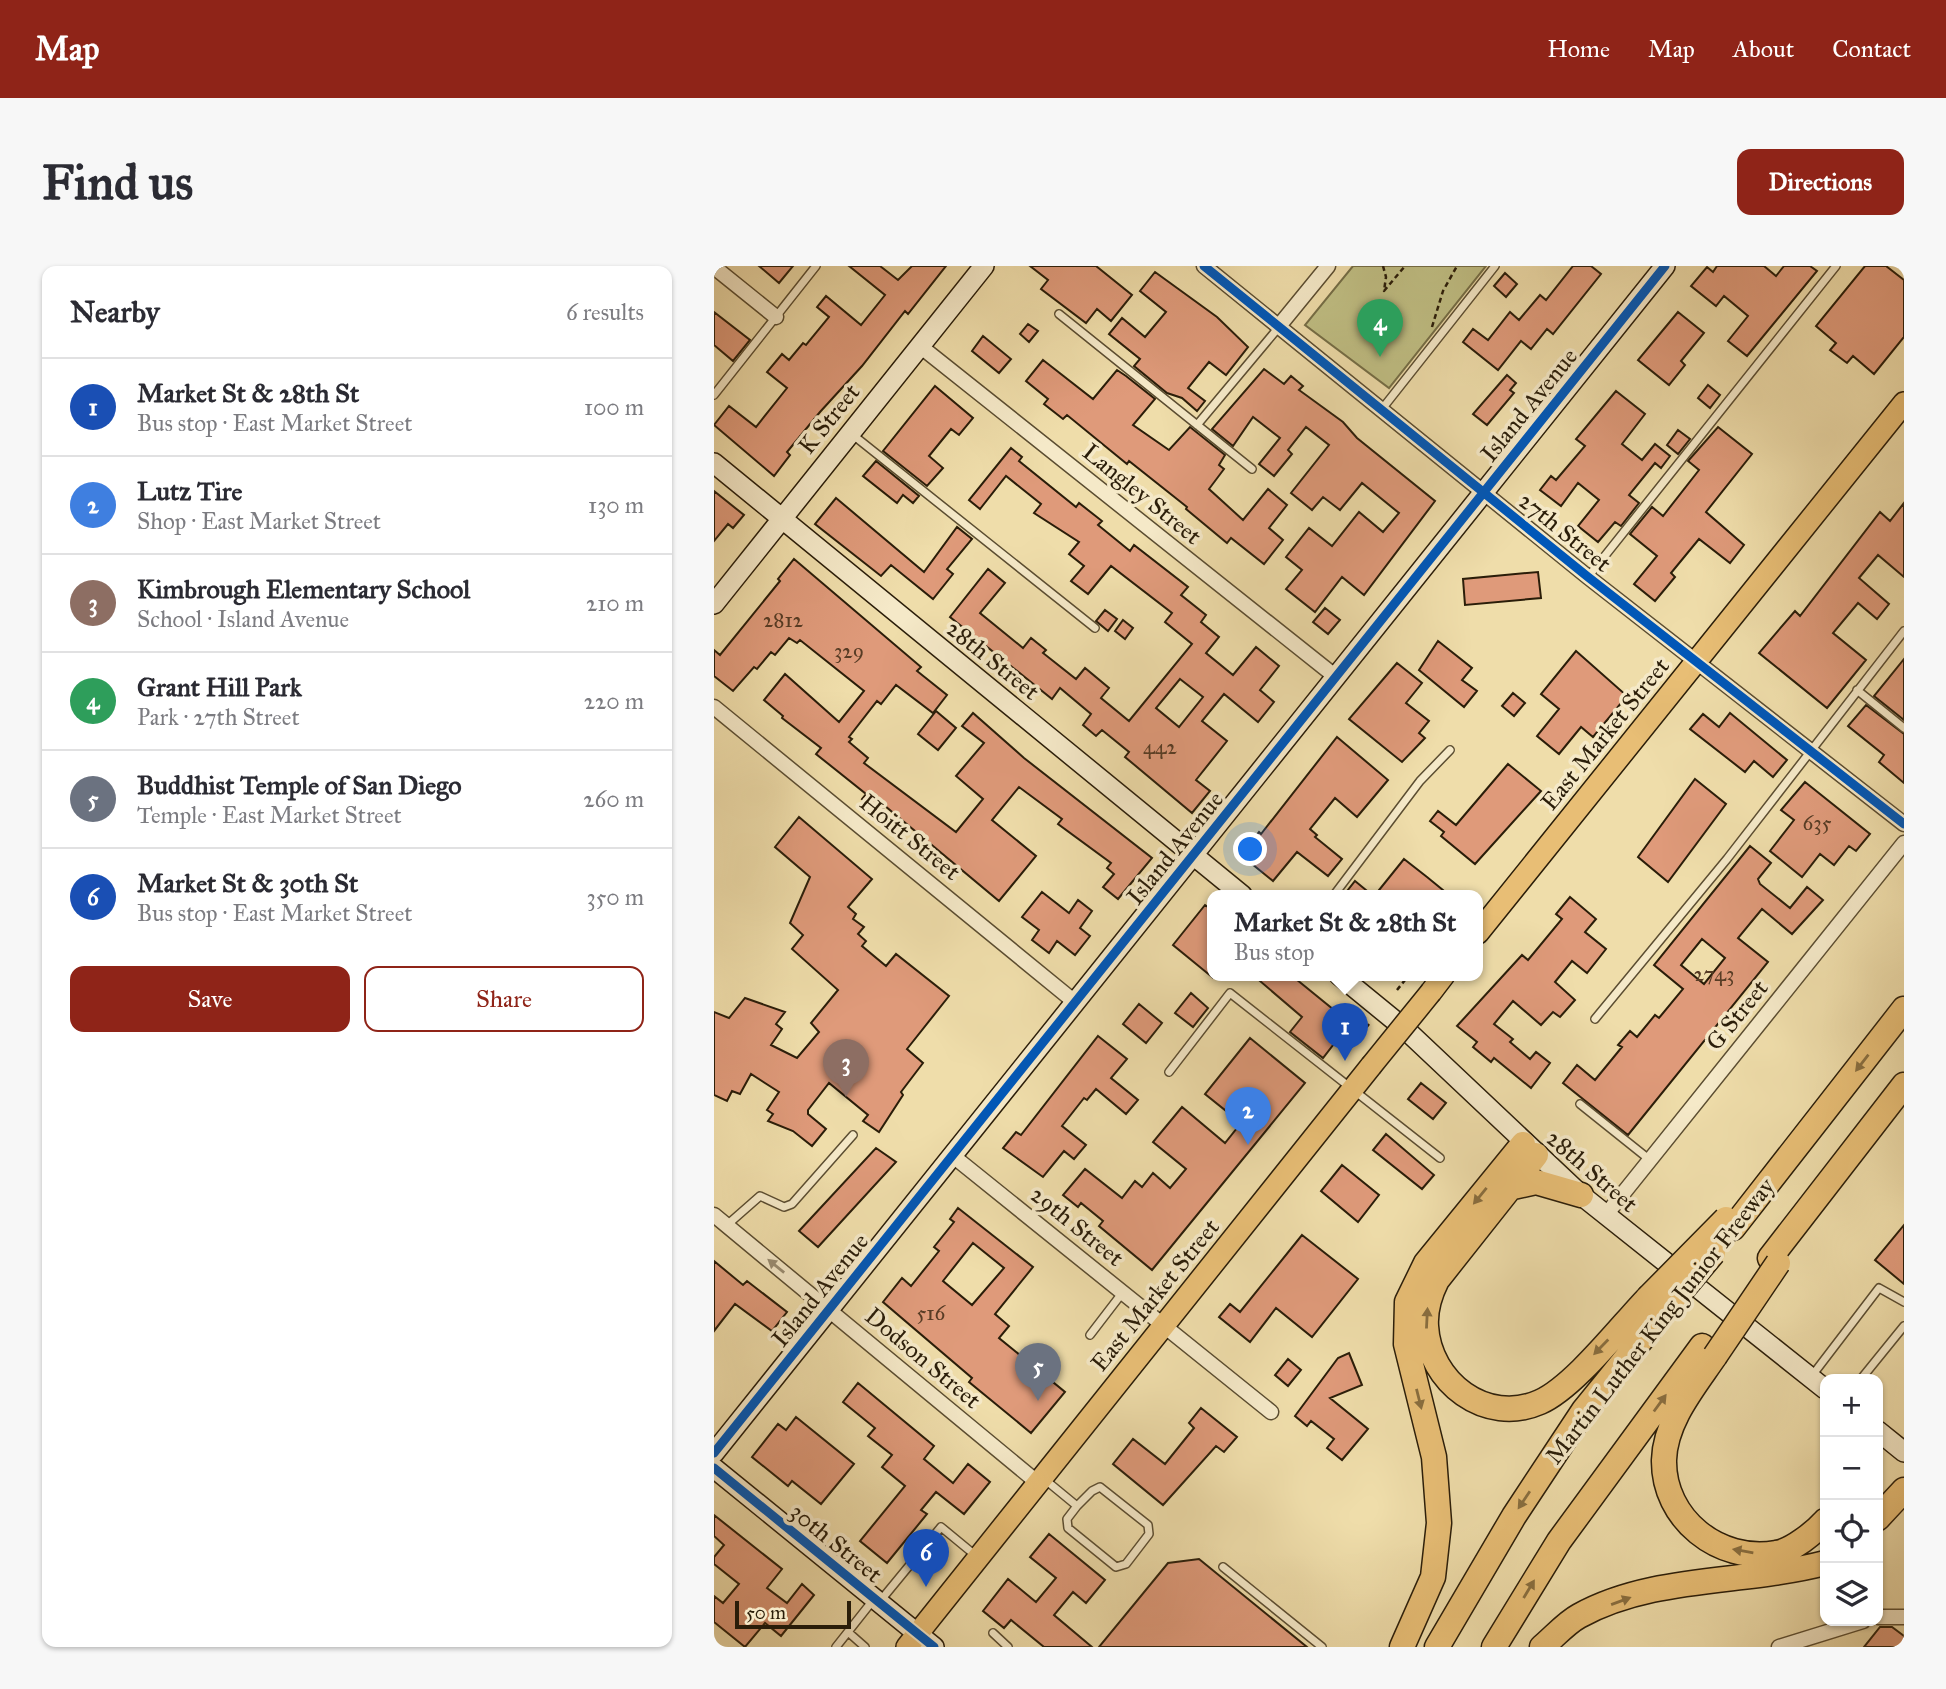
<!DOCTYPE html>
<meta charset="utf-8">
<style>
body{margin:0;font-family:"IM FELL Great Primer",serif;background:#f7f7f7;color:#2b2b33}
.controls{position:absolute;right:21px;bottom:21px;display:grid;overflow:hidden;border-radius:14px;box-shadow:0 2px 5px #0004}
.controls button{width:63px;height:63px;display:grid;place-items:center;padding:0;border:0;border-bottom:2px solid #e1e1e2;background:#fff;color:#2b2b33;font:35px sans-serif}
.scale{position:absolute;left:21px;bottom:18px;width:116px;box-sizing:border-box;padding-left:7px;border:4px solid #2a1d09;border-top:0;font-size:19px;line-height:24px;white-space:nowrap;color:#2a1d09;-webkit-text-stroke:5px #f5e9c8;paint-order:stroke}
.you{position:absolute;left:537px;top:584px;width:24px;height:24px;margin:-18px;border:5px solid #fff;border-radius:50%;background:#1a73e8;box-shadow:0 0 0 10px #1a73e833}
.badge{display:grid;place-items:center;width:46px;height:46px;border-radius:50%;background:#8f2418;color:#fff;font-size:23px;font-weight:700}
.pin{position:absolute;translate:-50% -58px;filter:drop-shadow(0 2px 4px #0008)}
.pin::after{content:'';position:absolute;top:37px;width:24px;height:21px;background:inherit;clip-path:polygon(0 0,100% 0,50% 100%)}
.popup{position:absolute;left:493px;top:624px;width:276px;height:91px;box-sizing:border-box;display:grid;place-content:center;border-radius:14px;background:#fff;filter:drop-shadow(0 2px 5px #0005);font-size:23px;white-space:nowrap;color:#7c7c81}
.popup b{font-size:26px;color:#2b2b33}
.popup::after{content:'';position:absolute;left:50%;top:100%;margin-left:-14px;border:14px solid transparent;border-top-color:#fff}
.list{margin:0;padding:0;list-style:none}
h2{display:flex;justify-content:space-between;align-items:center;height:91px;margin:0;padding:0 28px;font-size:30px}
h2 small{font-size:23px;font-weight:400;color:#7c7c81}
.list li{display:grid;grid-template-columns:46px 1fr auto;gap:21px;align-items:center;box-sizing:border-box;height:98px;padding:0 28px;border-top:2px solid #e1e1e2}
.list b{display:block;font-size:26px;white-space:nowrap}
.list p{margin:0;font-size:23px;white-space:nowrap;color:#7c7c81}
.list em{font-size:23px;font-style:normal;color:#7c7c81}
.actions{display:flex;gap:14px;padding:21px 28px}
.actions a{flex:1;padding:16px 0;border:2px solid #8f2418;border-radius:14px;text-align:center;font-size:24px;color:#8f2418}
.actions .main{background:#8f2418;color:#fff}
.icon{flex:none;width:38px;height:38px;fill:none;stroke:currentColor;stroke-width:2;stroke-linecap:round;stroke-linejoin:round}
.map{position:relative;flex:none;width:1190px;height:1381px;overflow:hidden;border-radius:14px}
header{display:flex;align-items:center;gap:42px;box-sizing:border-box;height:98px;padding:0 35px;background:#8f2418;color:#fff}
header strong{font-size:33px}
nav{display:flex;gap:38px;margin-inline-start:auto;font-size:24px}
.intro{display:flex;align-items:center;justify-content:space-between;box-sizing:border-box;height:168px;padding:0 42px}
h1{margin:0;font-size:49px}
.button{padding:18px 32px;border-radius:14px;background:#8f2418;color:#fff;font-size:24px;font-weight:700}
main{display:flex;gap:42px;padding:0 42px}
aside{flex:1;background:#fff;border-radius:14px;box-shadow:0 2px 5px #0004}
.map>svg:first-child{display:block}
.green{fill:#c0bf84;stroke:#756e46;stroke-width:2}
.building{fill:#df9a7a;stroke:#2a1d09;stroke-width:2;fill-rule:evenodd}
.lines{fill:none;stroke-linecap:round;stroke-linejoin:round}
.lane-casing{stroke:#5b4d31;stroke-width:10}
.street-casing{stroke:#5b4d31;stroke-width:17}
.secondary-casing{stroke:#2a1d09;stroke-width:22}
.primary-casing{stroke:#2a1d09;stroke-width:24}
.highway-casing{stroke:#2a1d09;stroke-width:27}
.path{stroke:#2a1d09;stroke-width:2.5;stroke-dasharray:5 3.5;stroke-linecap:butt}
.lane{stroke:#f5e9c8;stroke-width:7}
.street{stroke:#f5e9c8;stroke-width:14}
.secondary{stroke:#f5e9c8;stroke-width:19}
.primary{stroke:#e8be75;stroke-width:21}
.highway{stroke:#e8be75;stroke-width:24}
.primary-bridge-casing{stroke:#2a1d09;stroke-width:24;stroke-linecap:butt}
.highway-bridge-casing{stroke:#2a1d09;stroke-width:27;stroke-linecap:butt}
.primary-bridge{stroke:#e8be75;stroke-width:21}
.highway-bridge{stroke:#e8be75;stroke-width:24}
.cycleway-casing{stroke:#f5e9c8;stroke-width:13}
.cycleway{stroke:#0057b8;stroke-width:9}
.oneway{fill:#896e3f}
.oneway2{fill:#9a8d72}
.labels{text-anchor:middle;dominant-baseline:central;stroke-width:7;stroke-linejoin:round;paint-order:stroke}
.number-label{font-size:21px;fill:#573c25}
.street-label{font-size:24px;fill:#2a1d09;stroke:#f5e9c8}
</style>
<header>
<strong>Map</strong>
<nav><a>Home</a><a>Map</a><a>About</a><a>Contact</a></nav>
</header>
<div class="intro"><h1>Find us</h1><a class="button">Directions</a></div>
<main>
<aside>
<h2>Nearby<small>6 results</small></h2>
<ul class="list">
<li><span class="badge" style="background:#1a4fb4">1</span><div><b>Market St &amp; 28th St</b><p>Bus stop · East Market Street</p></div><em>100 m</em></li>
<li><span class="badge" style="background:#3f7fe0">2</span><div><b>Lutz Tire</b><p>Shop · East Market Street</p></div><em>130 m</em></li>
<li><span class="badge" style="background:#8d6e63">3</span><div><b>Kimbrough Elementary School</b><p>School · Island Avenue</p></div><em>210 m</em></li>
<li><span class="badge" style="background:#2e9e5b">4</span><div><b>Grant Hill Park</b><p>Park · 27th Street</p></div><em>220 m</em></li>
<li><span class="badge" style="background:#6b7280">5</span><div><b>Buddhist Temple of San Diego</b><p>Temple · East Market Street</p></div><em>260 m</em></li>
<li><span class="badge" style="background:#1a4fb4">6</span><div><b>Market St &amp; 30th St</b><p>Bus stop · East Market Street</p></div><em>350 m</em></li>
</ul>
<div class="actions"><a class="main">Save</a><a>Share</a></div>
</aside>
<div class="map">
<svg width="1190" height="1381" viewBox="0 0 1190 1381">
<rect width="100%" height="100%" fill="#efddaa"/>
<filter id="stains"><feTurbulence type="fractalNoise" baseFrequency=".00286" numOctaves="4"/><feColorMatrix values="0 0 0 0 .2 0 0 0 0 .09 0 0 0 0 .02 0 0 0 .5 -.17"/></filter>
<radialGradient id="worn" r=".72"><stop offset=".6" stop-color="#630" stop-opacity="0"/><stop offset="1" stop-color="#630" stop-opacity=".3"/></radialGradient>
<!-- green -->
<path class="green" d="M639 0H772L675 122 591 59Z"/>
<!-- building -->
<path class="building" d="M45 0H79L65 17Z
M135 0H166L184 14 198 0H232L194 48 191 45 148 100 106 146 73 186 76 189 60 210 0 159 15 140 42 161 73 122 53 106 68 88 75 94 89 77 92 79 115 51 103 41 112 30 147 59 171 29Z
M316 0H382L418 29 397 55 383 43 372 57 327 23 334 14Z
M859 0H877L887 8 839 68 833 63 817 83 807 75 784 104 749 76 759 63 774 74 796 46 805 54 826 29 832 34Z
M1003 0H1050L1062 10 1070 0H1096L1103 5 1033 90 1014 75 1034 50 1010 30 1002 40 977 20 993 1 999 6Z
M1151 0H1172L1190 14V71L1160 108 1139 90 1133 97 1116 84 1122 77 1102 60Z
M441 6 503 51 534 81 512 109 495 96 474 122 491 135 483 145 468 132 453 127 420 100 426 93 395 68 408 52 431 71 452 46 426 25Z
M791 7 803 18 792 31 780 20Z
M0 46 36 74 19 95 0 79Z
M964 46 990 67 967 95 971 99 955 119 924 94Z
M314 58 324 65 315 76 306 68Z
M269 70 297 93 285 107 258 85Z
M329 94 379 133 403 104 412 110 441 133 419 159 455 184 476 161 511 189 505 199 510 203 495 223 529 254 554 223 573 239 555 262 569 274 550 298 517 272 513 277 472 243 473 241 415 195 413 198 353 149 349 153 330 138 334 133 312 115Z
M550 103 570 118 577 110 589 120 585 124 629 156 643 172 721 235 650 329 628 311 601 346 572 323 588 304 572 291 595 262 618 280 645 246 669 266 685 247 648 217 626 244 609 231 598 244 577 227 615 179 592 161 574 184 578 188 560 210 545 198 566 172 539 151 519 180 498 163Z
M793 109 802 117 796 124 800 127 773 159 759 148Z
M994 119 1006 129 996 142 984 132Z
M221 120 259 152 245 169 237 163 215 190 229 202 213 220 169 185Z
M902 125 931 148 908 178 928 194 941 178 956 190 947 202 941 197 915 229 925 237 907 260 901 256 884 276 864 260 885 234 864 217 847 240 826 224 837 210 842 214 871 180 862 173Z
M1004 161 1038 188 992 246 1030 279 1016 297 985 273 957 307 961 311 941 335 920 318 943 290 916 268 938 241 949 250 985 204 974 195Z
M964 164 976 173 964 188 953 179Z
M297 182 308 191 305 195 362 241 365 237 388 255 384 259 416 285 420 279 474 321 467 329 492 349 487 356 505 371 492 387 519 409 542 381 565 400 546 424 560 436 544 456 510 428 488 455 513 475 482 514 496 525 478 547 411 491 415 486 388 464 382 470 369 459 377 448 346 422 338 433 236 351 274 303 291 317 266 347 309 382 317 372 332 384 329 387 362 413 371 402 395 422 387 432 415 455 478 378 451 356 458 347 397 300 374 328 357 315 370 300 355 288 365 276 320 247 327 238 292 210 266 243 255 234ZM466 413 489 431 465 461 442 442Z
M162 195 205 230 199 237 189 229 183 237 149 210Z
M0 225 30 249 19 262 14 258 0 275Z
M122 232 210 306 243 261 258 273 233 303 239 308 219 333 177 299 167 310 101 258Z
M1190 237V311L1164 289 1145 312 1175 338 1163 353 1144 337 1119 367 1152 394 1113 442 1045 387 1081 345 1086 350 1166 246 1176 255Z
M80 293 207 401 203 405 233 429 219 447 182 419 167 438 163 435 135 471 138 473 135 476 154 492 150 497 242 566 269 533 242 510 270 477 248 460 259 447 310 492 438 592 404 633 389 621 400 608 393 602 397 597 344 558 348 553 305 521 278 554 322 590 285 635 171 540 166 547 148 533 152 528 102 488 107 482 68 452 69 450 50 434 71 408 125 456 150 425 86 374 83 377 75 372 61 389 57 386 43 403 40 401 19 425 0 410V384L6 389 66 315 64 313Z
M824 306 827 332 751 339 749 313Z
M611 342 626 354 614 368 599 356Z
M391 344 403 353 394 365 382 355Z
M409 354 419 362 411 373 401 365Z
M724 375 758 402 748 414 763 425 750 441 705 404Z
M862 385 913 430 879 471 867 461 845 488 823 470 845 443 827 428Z
M1190 393V454L1160 430Z
M683 397 708 417 692 437 715 455 705 467 711 472 688 496 635 453Z
M799 427 811 437 800 450 788 440Z
M1152 439 1190 468V517L1165 496 1170 489 1134 460Z
M222 445 242 462 224 484 204 468Z
M1016 447 1073 494 1059 511 1040 495 1031 506 976 463 989 448 1005 461Z
M623 471 674 514 643 551 621 532 596 563 603 569 601 571 628 593 614 610 583 586 559 615 527 589 545 566 547 568Z
M794 498 827 525 761 598 727 570 730 566 716 555 724 545 742 559Z
M981 513 1012 538 954 616 924 591Z
M1091 516 1156 568 1142 585 1135 580 1120 599 1106 588 1088 611 1056 585 1080 554 1067 544Z
M85 551 158 613 134 641 142 648 139 653 150 661 144 668 152 675 148 680 172 700 182 688 235 730 193 783 209 797 187 826 189 829 165 866 149 855 154 849 115 817 94 844V848L112 863 98 880 79 865 54 855 59 848 53 844 65 826 37 808 26 828 18 825 13 835 0 829V746L15 752 31 732 71 746 62 758 68 763 57 779 83 792 105 766 97 757 124 724 78 683 89 669 76 657 96 611 61 581Z
M1036 580 1057 597 1044 613 1046 618 1076 642 1093 621 1109 634 1078 668 1048 643 1024 672 1054 696 914 869 849 817 863 799 881 814 908 781 904 779 916 765 923 771 941 749 945 752 969 723 940 699ZM988 673 1011 692 990 718 967 699Z
M690 593 713 611 735 629H661Z
M641 615 658 629H630Z
M328 626 355 647 364 634 378 645 366 662 376 670 361 689 343 675 335 687 318 674 325 664 308 651Z
M856 631 882 653 871 666 892 683 873 707 858 695 841 716 861 734 846 751 839 746 827 759 799 735 780 758 799 773 796 776 816 793 822 786 836 797 817 822 780 792 777 796 759 781 763 776 743 760 808 689 814 694 848 653 842 648Z
M491 639 498 644V711L459 679Z
M539 709H577L636 757 609 792 576 766 588 751Z
M477 727 494 742 479 761 461 747Z
M425 738 448 757 432 777 409 758Z
M384 770 413 793 397 812 424 834 412 848 382 823 373 834 370 832 348 860 372 879 360 893 350 885 329 911 289 882 302 866 307 869Z
M536 772 591 817 438 1004 385 960 389 955 367 937 364 941 349 929 371 903 408 932 421 915 428 921 439 907 456 922 472 903 439 876 468 841 511 877 527 857 491 828Z
M707 817 732 837 719 853 694 833Z
M672 868 720 909 708 923 659 884Z
M162 882 182 896 104 981 85 965Z
M628 899 665 929 644 956 607 925Z
M244 942 319 1001 281 1048 295 1060 285 1072 351 1126 317 1167 255 1116 258 1112 169 1036 188 1012 197 1020 225 985 220 981 240 956 236 953ZM259 977 290 1002 258 1039 229 1015Z
M1190 959V1018L1161 994Z
M588 969 644 1013 598 1071 562 1042 536 1076 505 1051 516 1038 526 1046Z
M0 995 29 1019 33 1015 73 1046 58 1065 21 1038 0 1065Z
M635 1087 648 1119 616 1132 654 1163 628 1194 613 1182 620 1173 597 1155 593 1160 581 1150 624 1092Z
M574 1093 587 1104 574 1120 561 1109Z
M144 1117 220 1180 210 1193 239 1217 254 1198 276 1216 250 1248 222 1226 207 1244 213 1248 173 1297 146 1275 191 1220 168 1201 178 1189 154 1170 161 1162 129 1136Z
M487 1142 523 1171 510 1186 502 1180 449 1239 399 1198 419 1173 451 1198 480 1162 475 1157Z
M82 1151 140 1198 107 1238 78 1215 74 1220 38 1191 64 1158 72 1164Z
M0 1249 68 1303 53 1322 73 1337 88 1318 100 1329 67 1370 51 1357 31 1381 0 1356V1330L9 1337 25 1318 0 1298V1291L10 1279 0 1270Z
M335 1268 391 1314 372 1337 359 1326 340 1349 378 1381H330L297 1354 290 1362 269 1345 294 1313 322 1336 342 1312 316 1291Z
M485 1293 593 1381H385L454 1297Z
M1166 1361H1178L1190 1370V1381H1150Z"/>
<g class="lines">
<defs>
<path id="lane" d="M345 48 538 203
M0 129 102 0
M668 143 781 0
M483 159 565 61
M139 169 381 362
M874 311 1122 0
M1143 424 1190 462
M620 629 706 515 736 484
M881 753 1013 593 1190 365
M455 806 516 727 726 892
M866 838 936 894
M13 959 46 930 70 941 78 938 139 869
M376 1069 409 1026
M1097 1111 1165 1022 1190 1036
M1147 1113 1190 1060
M329 1212 363 1240 353 1253 354 1262 402 1301 412 1298 435 1268 434 1259 386 1221 378 1225 363 1240
M509 1301 608 1381
M167 1334 227 1261 261 1289
M134 1366 151 1381
M279 1367 294 1381
M122 1381 160 1333"/>
<path id="street" d="M490 0 874 311 1190 558
M0 1 62 51
M565 60 614 0
M206 80 622 411
M0 441 362 737
M239 890 557 1146
M0 949 324 1217
M891 950 1190 577
M1164 1351H1190
M1065 1381 1149 1355"/>
<path id="secondary" d="M0 197 528 629
M0 338 270 0
M625 709 691 763 867 929 1111 1123
M1164 1165 1190 1186
M0 1187 951 0
M0 1202 220 1381"/>
<path id="primary" d="M764 667 1190 137
M717 726 730 709
M193 1381 657 800"/>
<path id="highway" d="M822 889 723 1014C716 1028 711 1044 712 1060 715 1116 772 1160 826 1136 860 1121 907 1060 934 1032
M799 921 822 916 867 929
M1019 962 1190 743
M1056 992 1190 819
M1001 1090C980 1121 951 1155 950 1194 949 1253 1005 1297 1062 1287 1078 1285 1101 1266 1111 1255
M1164 1252 1190 1224
M688 1381 719 1311 725 1257 720 1191 692 1078 693 1036 712 997 809 878
M723 1381 800 1250 870 1144 953 1042
M780 1381 845 1275 988 1080
M828 1381C840 1371 852 1357 865 1350 939 1309 1031 1318 1111 1297"/>
</defs>
<!-- lane casing -->
<use href="#lane" class="lane-casing"/>
<!-- street casing -->
<use href="#street" class="street-casing"/>
<!-- secondary casing -->
<use href="#secondary" class="secondary-casing"/>
<!-- primary casing -->
<use href="#primary" class="primary-casing"/>
<!-- highway casing -->
<use href="#highway" class="highway-casing"/>
<!-- path -->
<path class="path" d="M669 0 672 11 670 25 691 0
M718 61 729 25 743 0
M683 724 695 709
M632 788 655 758"/>
<!-- lane -->
<use href="#lane" class="lane"/>
<!-- street -->
<use href="#street" class="street"/>
<!-- secondary -->
<use href="#secondary" class="secondary"/>
<!-- primary -->
<use href="#primary" class="primary"/>
<!-- highway -->
<use href="#highway" class="highway"/>
<defs>
<path id="primary-bridge" d="M657 800 717 726"/>
<path id="highway-bridge" d="M934 1032 1012 953
M953 1042 999 987
M1001 1090 1064 997"/>
</defs>
<!-- primary-bridge casing -->
<use href="#primary-bridge" class="primary-bridge-casing"/>
<!-- highway-bridge casing -->
<use href="#highway-bridge" class="highway-bridge-casing"/>
<!-- primary-bridge -->
<use href="#primary-bridge" class="primary-bridge"/>
<!-- highway-bridge -->
<use href="#highway-bridge" class="highway-bridge"/>
<defs>
<path id="cycleway" d="M490 0 874 311 1190 558
M0 1187 951 0
M0 1202 220 1381"/>
</defs>
<!-- cycleway casing -->
<use href="#cycleway" class="cycleway-casing"/>
<!-- cycleway -->
<use href="#cycleway" class="cycleway"/>
</g>
<!-- one-way arrows -->
<defs><path id="oneway-solid" d="M-6-.8H1V-3.2L6.5 0L1 3.2V.8H-6Z" transform="scale(1.75)"/></defs>
<g class="oneway">
<use href="#oneway-solid" transform="translate(1148 797) rotate(128)"/>
<use href="#oneway-solid" transform="translate(766 930) rotate(129)"/>
<use href="#oneway-solid" transform="translate(713 1052) rotate(-87)"/>
<use href="#oneway-solid" transform="translate(887 1081) rotate(134)"/>
<use href="#oneway-solid" transform="translate(705 1133) rotate(76)"/>
<use href="#oneway-solid" transform="translate(946 1137) rotate(-54)"/>
<use href="#oneway-solid" transform="translate(810 1234) rotate(124)"/>
<use href="#oneway-solid" transform="translate(1029 1285) rotate(-170)"/>
<use href="#oneway-solid" transform="translate(815 1323) rotate(-59)"/>
<use href="#oneway-solid" transform="translate(907 1335) rotate(-20)"/>
</g>
<use class="oneway2" href="#oneway-solid" transform="translate(62 1000) rotate(-141)"/>
<g class="labels">
<!-- number labels -->
<g class="number-label">
<text x="69" y="354">2812</text>
<text x="135" y="385">329</text>
<text x="446" y="481">442</text>
<text x="1103" y="557">635</text>
<text x="1000" y="708">2743</text>
<text x="217" y="1047">516</text>
</g>
<!-- street labels -->
<g class="street-label">
<text transform="translate(815 139) rotate(-51)">Island Avenue</text>
<text transform="translate(115 153) rotate(-51)">K Street</text>
<text transform="translate(428 228) rotate(39)">Langley Street</text>
<text transform="translate(851 266) rotate(39)">27th Street</text>
<text transform="translate(279 394) rotate(39)">28th Street</text>
<text transform="translate(891 468) rotate(-51)">East Market Street</text>
<text transform="translate(196 571) rotate(39)">Hoitt Street</text>
<text transform="translate(461 582) rotate(-51)">Island Avenue</text>
<text transform="translate(1023 749) rotate(-51)">G Street</text>
<text transform="translate(878 905) rotate(41)">28th Street</text>
<text transform="translate(363 960) rotate(39)">29th Street</text>
<text transform="translate(106 1024) rotate(-51)">Island Avenue</text>
<text transform="translate(441 1029) rotate(-51)">East Market Street</text>
<text transform="translate(946 1055) rotate(-52)">Martin Luther King Junior Freeway</text>
<text transform="translate(209 1092) rotate(40)">Dodson Street</text>
<text transform="translate(122 1277) rotate(39)">30th Street</text>
</g>
</g>
<rect width="100%" height="100%" filter="url(#stains)"/>
<rect width="100%" height="100%" fill="url(#worn)"/>
</svg>
<div class="controls">
<button>+</button>
<button>−</button>
<button><svg class="icon" aria-label="locate" viewBox="0 0 24 24"><circle cx="12" cy="12" r="6"/><path d="M12 2v4M12 18v4M2 12h4M18 12h4"/></svg></button>
<button><svg class="icon" aria-label="layers" viewBox="0 0 24 24"><path d="M12 4l9 5-9 5-9-5zM3 14l9 5 9-5"/></svg></button>
</div>
<div class="scale">50 m</div>
<div class="you"></div>
<div class="pin badge" style="left:631px;top:795px;background:#1a4fb4">1</div>
<div class="popup"><b>Market St &amp; 28th St</b>Bus stop</div>
<div class="pin badge" style="left:534px;top:879px;background:#3f7fe0">2</div>
<div class="pin badge" style="left:132px;top:831px;background:#8d6e63">3</div>
<div class="pin badge" style="left:666px;top:91px;background:#2e9e5b">4</div>
<div class="pin badge" style="left:324px;top:1135px;background:#6b7280">5</div>
<div class="pin badge" style="left:212px;top:1321px;background:#1a4fb4">6</div>
</div>
</main>
